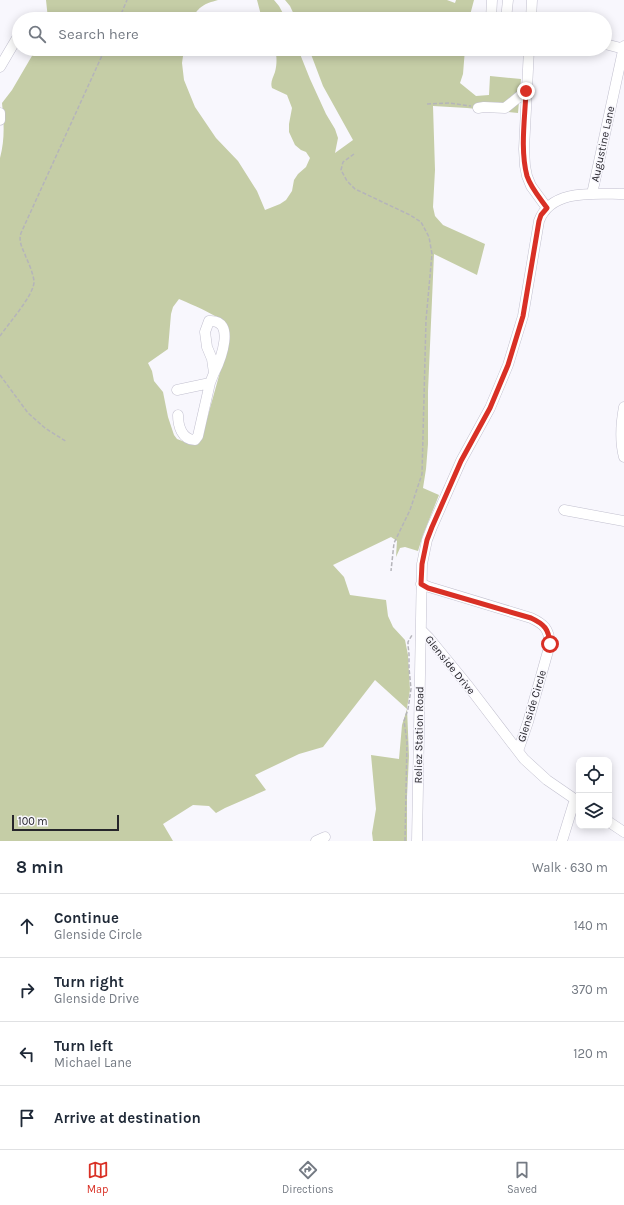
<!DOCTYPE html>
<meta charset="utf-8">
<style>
body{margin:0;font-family:Karla,sans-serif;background:#f2f2f3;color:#1f2937}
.controls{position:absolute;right:12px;bottom:12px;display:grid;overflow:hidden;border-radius:8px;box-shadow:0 2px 10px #0003}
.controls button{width:36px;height:36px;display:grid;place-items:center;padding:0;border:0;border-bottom:1px solid #e0e1e3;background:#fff;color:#1f2937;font:20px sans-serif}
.scale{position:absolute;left:12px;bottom:10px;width:107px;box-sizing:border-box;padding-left:4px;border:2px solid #26252b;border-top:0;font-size:11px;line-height:14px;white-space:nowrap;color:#26252b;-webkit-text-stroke:3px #f8f7fd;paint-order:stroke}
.stop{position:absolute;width:12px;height:12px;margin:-9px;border:3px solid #d93025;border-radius:50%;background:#fff}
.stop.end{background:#d93025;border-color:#fff;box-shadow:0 1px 4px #0008}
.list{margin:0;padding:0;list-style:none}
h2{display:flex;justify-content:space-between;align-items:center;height:52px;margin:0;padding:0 16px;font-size:17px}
h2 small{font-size:13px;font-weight:400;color:#747a83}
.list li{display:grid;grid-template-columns:26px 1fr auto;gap:12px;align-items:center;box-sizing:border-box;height:64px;padding:0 16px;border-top:1px solid #e0e1e3}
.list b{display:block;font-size:15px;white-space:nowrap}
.list p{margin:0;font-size:13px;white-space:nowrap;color:#747a83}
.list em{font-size:13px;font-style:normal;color:#747a83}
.icon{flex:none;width:22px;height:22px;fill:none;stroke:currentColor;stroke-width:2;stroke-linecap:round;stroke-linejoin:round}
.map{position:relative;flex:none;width:624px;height:841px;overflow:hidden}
.search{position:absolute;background:#fff;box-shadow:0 2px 10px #0003;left:12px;right:12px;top:12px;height:44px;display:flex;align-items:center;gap:10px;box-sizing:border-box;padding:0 14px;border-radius:22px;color:#747a83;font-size:15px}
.sheet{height:308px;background:#fff}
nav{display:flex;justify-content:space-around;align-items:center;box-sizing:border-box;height:56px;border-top:1px solid #e0e1e3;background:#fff;font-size:11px;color:#747a83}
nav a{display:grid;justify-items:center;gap:2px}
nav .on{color:#d93025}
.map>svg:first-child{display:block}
.green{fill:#c5cda6;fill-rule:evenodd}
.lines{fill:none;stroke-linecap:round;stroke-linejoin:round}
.minor-casing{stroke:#c2c0cf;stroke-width:11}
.path{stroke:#b5b4ba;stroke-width:1.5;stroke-dasharray:4 2;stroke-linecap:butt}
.minor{stroke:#fff;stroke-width:10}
.route{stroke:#d93025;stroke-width:5}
.labels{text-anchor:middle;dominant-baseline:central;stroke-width:3;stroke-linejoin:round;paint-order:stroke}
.street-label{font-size:11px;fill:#26252b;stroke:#f8f7fd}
</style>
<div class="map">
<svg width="624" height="841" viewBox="0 0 624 841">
<rect width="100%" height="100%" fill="#f8f7fd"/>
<!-- green -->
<path class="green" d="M46 0H218C204 4 199 6 192 19H48Z
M257 0H274L279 6 286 19H262Z
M285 0H447L455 3 456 0H474L469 19H296L290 6Z
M36 49H184L182 63 184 80 195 107 216 138 238 161 257 191 265 210 280 204 286 200 292 191 294 180 298 174 306 167 310 158 306 152 301 150 295 145 289 132V124L292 108 287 95 272 88C270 82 273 78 275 72 277 64 277 57 275 49H298L310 79 326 114 335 129 338 138 335 153 353 140 323 86 309 49H465L463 74 460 83 476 96 489 95 490 76 521 79 518 113 467 108 433 106 435 170 433 207 435 216 443 225 485 244 477 275 434 254 428 391V444L426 469 423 488 439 495 423 535 418 551 405 547 400 548 396 557 397 541 391 537 333 565 344 577 350 595 386 600 388 616 393 627 405 640 408 655 410 690 407 708 409 756 407 797V841H373L372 833 376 809 371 755 399 759 402 725 407 709 375 680 323 747 299 754 255 775 266 790 225 808 216 813 209 806 193 805 163 824 173 841H0V158C5 139 4 123 2 103L12 90ZM179 299C195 306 211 312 225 323L224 358 203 433 190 444 177 439 174 435 168 417 163 392 154 381 152 371 148 363 168 349 171 314 173 307Z"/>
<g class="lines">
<defs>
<path id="minor" d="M491 19 492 0
M506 19 508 0
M531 19 532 0
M605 44 624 49
M529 49 524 149 525 166 527 176 531 186 547 208
M0 67 17 38
M478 108 484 107 505 108 526 91
M0 113V120
M592 194 624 46
M177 390 210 383 214 373 212 359 207 347 205 332 209 321C237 319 220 361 214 373
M624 407C621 423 620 442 624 457
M178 415C178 426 182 440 195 440L198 436 210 383
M564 510 624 521
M421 584 429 587 531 618C544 624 549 629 550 644L528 722 518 751
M421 630 429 638 469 687 524 759 547 780 579 802
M609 822 624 832
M316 841 325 837
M417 841 422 564 427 540 432 527 461 461 490 408 508 365 523 316 539 221C551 188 596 194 624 194
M562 841 575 799"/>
</defs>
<!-- minor casing -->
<use href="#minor" class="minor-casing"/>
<!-- path -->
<path class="path" d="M119 19 127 0
M427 104 449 103 471 106
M354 154 343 162 341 170 347 181 355 189 410 215 421 222 429 237 432 254 426 320 422 474 410 510 394 543 391 571
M0 336C8 324 35 294 34 281 33 273 29 264 26 257 23 249 18 242 21 233L105 49
M0 375 28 413 45 428 67 442
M405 841 407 742 404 721 408 709 411 689 409 668V654L408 645V642L412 635"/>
<!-- minor -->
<use href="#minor" class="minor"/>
</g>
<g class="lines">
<!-- route -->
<path class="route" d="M526 91C525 118 520 150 527 176 531 188 540 198 547 208L541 215 539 221 523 316 508 365 490 408 461 461 432 527 427 540 422 564 421 584 428 588 531 618C544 624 549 629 550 644"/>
</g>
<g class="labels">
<!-- street labels -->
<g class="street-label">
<text transform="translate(603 144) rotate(-78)">Augustine Lane</text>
<text transform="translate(450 665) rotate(51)">Glenside Drive</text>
<text transform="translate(532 706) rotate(-73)">Glenside Circle</text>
<text transform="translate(419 735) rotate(-89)">Reliez Station Road</text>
</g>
</g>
</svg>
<div class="controls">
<button><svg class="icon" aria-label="locate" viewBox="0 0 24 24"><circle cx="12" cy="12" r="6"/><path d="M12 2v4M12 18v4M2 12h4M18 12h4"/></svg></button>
<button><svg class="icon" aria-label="layers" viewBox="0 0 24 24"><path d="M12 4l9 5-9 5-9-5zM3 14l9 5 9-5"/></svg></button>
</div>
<div class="scale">100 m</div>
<div class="stop" style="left:550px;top:644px"></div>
<div class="stop end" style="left:526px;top:91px"></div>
<div class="search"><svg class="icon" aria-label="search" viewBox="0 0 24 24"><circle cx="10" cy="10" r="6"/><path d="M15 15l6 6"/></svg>Search here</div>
</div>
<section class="sheet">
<h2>8 min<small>Walk · 630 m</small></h2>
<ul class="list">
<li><svg class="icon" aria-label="ahead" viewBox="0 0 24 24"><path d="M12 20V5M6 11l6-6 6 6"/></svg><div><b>Continue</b><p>Glenside Circle</p></div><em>140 m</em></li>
<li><svg class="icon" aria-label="right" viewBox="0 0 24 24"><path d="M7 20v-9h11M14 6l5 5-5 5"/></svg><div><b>Turn right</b><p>Glenside Drive</p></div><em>370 m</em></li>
<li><svg class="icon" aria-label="left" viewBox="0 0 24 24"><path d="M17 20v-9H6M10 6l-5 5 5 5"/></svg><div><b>Turn left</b><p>Michael Lane</p></div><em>120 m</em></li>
<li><svg class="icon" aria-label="arrive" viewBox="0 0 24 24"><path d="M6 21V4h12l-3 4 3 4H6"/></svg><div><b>Arrive at destination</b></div></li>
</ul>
</section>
<nav>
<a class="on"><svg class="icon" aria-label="map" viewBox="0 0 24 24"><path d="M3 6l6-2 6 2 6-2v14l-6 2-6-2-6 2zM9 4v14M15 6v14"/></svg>Map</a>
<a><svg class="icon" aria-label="directions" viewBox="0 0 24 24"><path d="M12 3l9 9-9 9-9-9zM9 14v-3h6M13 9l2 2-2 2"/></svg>Directions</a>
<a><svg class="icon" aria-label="saved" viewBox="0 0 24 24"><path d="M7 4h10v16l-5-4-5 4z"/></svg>Saved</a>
</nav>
